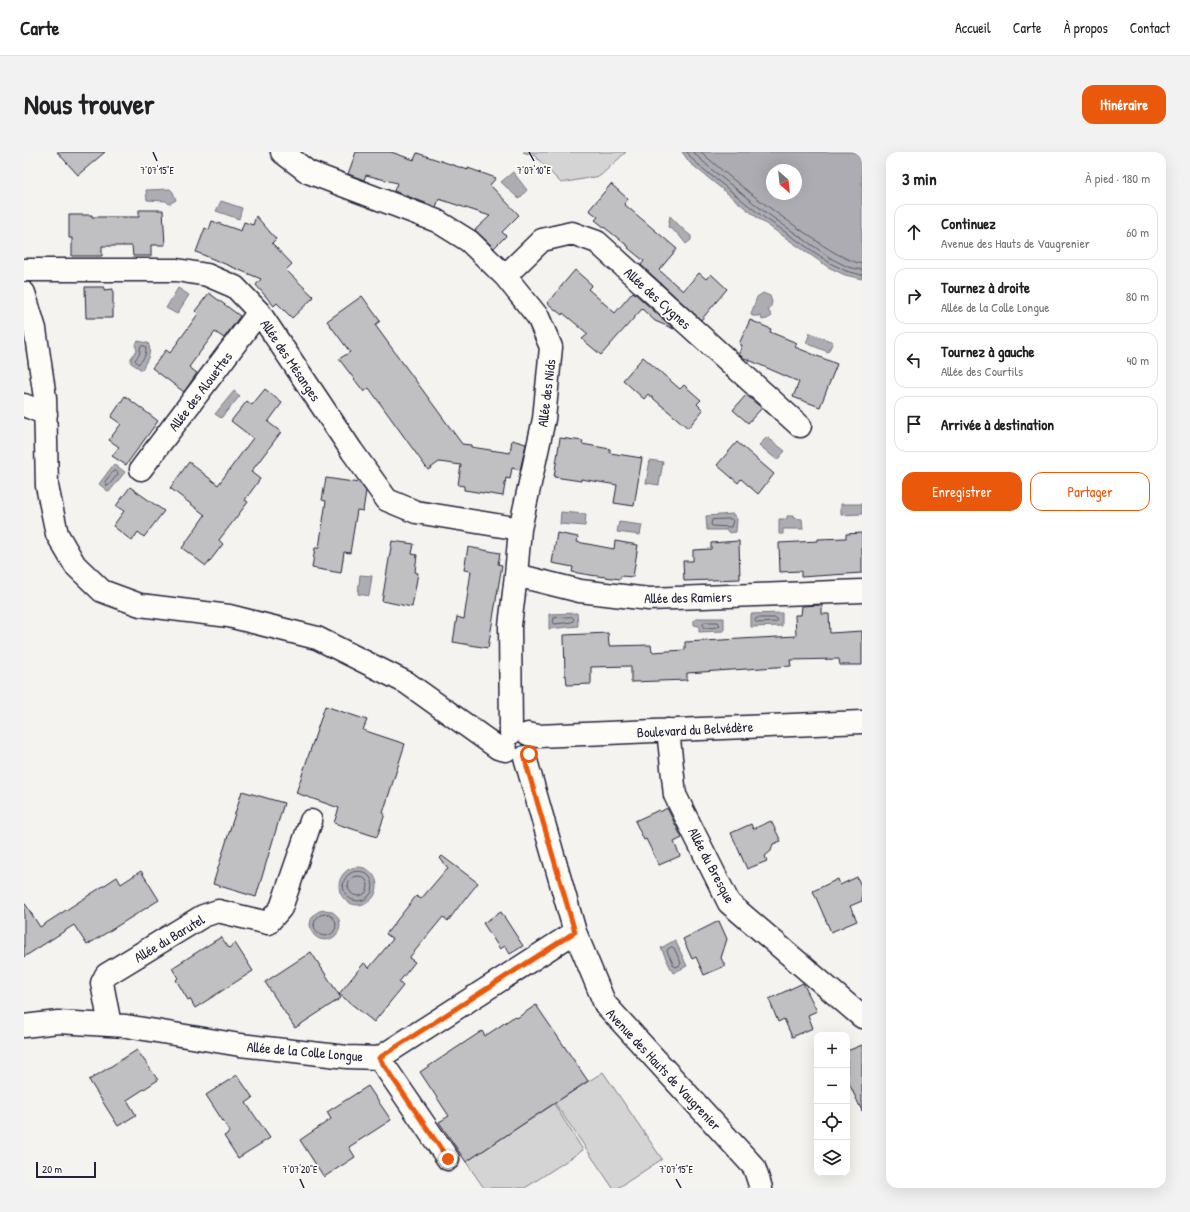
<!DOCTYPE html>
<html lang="fr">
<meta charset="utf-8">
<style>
body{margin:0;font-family:"Patrick Hand",sans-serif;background:#f2f2f2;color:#202124}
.controls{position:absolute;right:12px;bottom:12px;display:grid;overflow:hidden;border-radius:8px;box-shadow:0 4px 16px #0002}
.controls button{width:36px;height:36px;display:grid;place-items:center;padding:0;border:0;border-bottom:1px solid #e0e0e0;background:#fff;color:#202124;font:20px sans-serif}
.compass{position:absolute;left:742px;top:12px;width:36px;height:36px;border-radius:50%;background:#fff;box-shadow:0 4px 16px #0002;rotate:153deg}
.scale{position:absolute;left:12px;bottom:10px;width:60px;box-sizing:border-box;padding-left:4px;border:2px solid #22223b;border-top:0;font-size:11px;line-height:14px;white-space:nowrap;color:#22223b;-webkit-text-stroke:3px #fdfcf7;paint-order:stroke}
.stop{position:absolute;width:12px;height:12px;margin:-9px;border:3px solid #ea580c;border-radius:50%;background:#fff}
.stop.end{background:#ea580c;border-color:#fff;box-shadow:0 1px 4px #0008}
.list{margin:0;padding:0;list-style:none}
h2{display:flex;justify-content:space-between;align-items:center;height:52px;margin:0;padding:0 16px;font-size:17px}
h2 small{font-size:13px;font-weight:400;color:#757577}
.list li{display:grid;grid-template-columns:26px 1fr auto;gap:12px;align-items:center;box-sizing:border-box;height:56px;margin:0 8px 8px;padding:0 8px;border:1px solid #e0e0e0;border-radius:12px}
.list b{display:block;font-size:15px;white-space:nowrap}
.list p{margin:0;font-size:13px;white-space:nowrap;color:#757577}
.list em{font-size:13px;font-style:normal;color:#757577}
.actions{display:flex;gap:8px;padding:12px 16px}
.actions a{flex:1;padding:9px 0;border:1px solid #ea580c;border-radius:12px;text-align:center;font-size:14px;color:#ea580c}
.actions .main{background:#ea580c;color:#fff}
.icon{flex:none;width:22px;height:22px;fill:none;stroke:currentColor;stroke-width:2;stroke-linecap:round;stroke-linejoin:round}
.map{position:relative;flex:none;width:838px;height:1036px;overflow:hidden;border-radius:12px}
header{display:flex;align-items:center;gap:24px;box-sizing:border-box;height:56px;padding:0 20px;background:#fff;border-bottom:1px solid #e0e0e0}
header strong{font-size:19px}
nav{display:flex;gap:22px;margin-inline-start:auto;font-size:14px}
.intro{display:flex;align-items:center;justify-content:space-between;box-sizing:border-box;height:96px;padding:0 24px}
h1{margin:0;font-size:28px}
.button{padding:10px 18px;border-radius:12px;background:#ea580c;color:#fff;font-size:14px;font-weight:700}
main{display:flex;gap:24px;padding:0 24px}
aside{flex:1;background:#fff;border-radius:12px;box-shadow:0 4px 16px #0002}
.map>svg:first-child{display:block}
.green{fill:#d5d4d5;stroke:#7c7b88}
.water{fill:#acacb2;stroke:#757582;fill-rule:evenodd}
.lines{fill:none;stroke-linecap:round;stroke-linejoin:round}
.shore{stroke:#59596b;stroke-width:1}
.building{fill:#c0bfc2;stroke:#22223b}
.minor-casing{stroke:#22223b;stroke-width:25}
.minor{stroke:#fdfcf7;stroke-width:22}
.route{stroke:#ea580c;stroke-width:5}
.ticks{fill:none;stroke:#22223b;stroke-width:1.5}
.labels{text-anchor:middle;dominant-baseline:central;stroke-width:3.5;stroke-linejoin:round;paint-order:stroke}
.street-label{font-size:14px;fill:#22223b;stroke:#fdfcf7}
.ticks-label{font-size:10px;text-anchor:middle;fill:#22223b;stroke:#fdfcf7;stroke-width:3.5;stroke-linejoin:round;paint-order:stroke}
</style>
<header>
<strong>Carte</strong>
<nav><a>Accueil</a><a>Carte</a><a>À propos</a><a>Contact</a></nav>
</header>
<div class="intro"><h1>Nous trouver</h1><a class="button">Itinéraire</a></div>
<main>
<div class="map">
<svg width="838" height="1036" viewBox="0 0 838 1036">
<rect width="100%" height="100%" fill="#f4f3ef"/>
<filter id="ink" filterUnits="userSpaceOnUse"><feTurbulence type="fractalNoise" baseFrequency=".025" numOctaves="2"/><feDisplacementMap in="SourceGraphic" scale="8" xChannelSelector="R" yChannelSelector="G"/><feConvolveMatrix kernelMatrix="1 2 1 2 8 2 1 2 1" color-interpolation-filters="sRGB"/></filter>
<g filter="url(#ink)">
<!-- green -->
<path class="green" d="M499 0H602L576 24 537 31 511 4Z
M579 920 638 1007 594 1036H589L531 951Z
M530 952 559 998 501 1036H460L442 1010Z"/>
<!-- water -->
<path class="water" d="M658 0H838V127L821 123 804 115 736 68 682 24 666 11ZM748 18H772V42H748Z
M489 20 503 38 495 47 477 30Z
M146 37 149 40 152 48 145 52 142 49 123 48 122 38Z
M197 49 218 56 215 67 192 59Z
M646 64C653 71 659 78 667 84V88L662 92 654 82 644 75Z
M154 136 165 143 153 162 142 156Z
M739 141 746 144 748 150 746 157 744 158 748 164 743 167 738 168 737 164H728L727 162 733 145Z
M786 181 809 190 804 200 782 191Z
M114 189 124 191C129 202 122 208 118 218L107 211V206L113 198 111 193Z
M210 239 216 244 197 266 191 262Z
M743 285 761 299 753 308 735 293Z
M626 308 639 310 635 333 622 331Z
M90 312 101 320 85 340 75 332Z
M817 352H838V362L817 363Z
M537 360 562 362 561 374 536 372Z
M709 362 713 367 712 380 705 381 703 378H683L682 364Z
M763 364H769V366L778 367 779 377H759V382H755V367H763Z
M595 370 618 373 616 383 593 380Z
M336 423 348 424 345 444 334 442Z
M553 461 554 474 525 477V462Z
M758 461V474L727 475V462Z
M675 466H700V479L675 480V474L670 473V468Z
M315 734a19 19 0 1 1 38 0a19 19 0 1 1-38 0Z
M286 773a15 15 0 1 1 30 0a15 15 0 1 1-30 0Z
M651 788 663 814 649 821 637 796Z"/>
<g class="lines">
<!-- shore -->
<path class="shore" d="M663 0 669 8 684 21 738 64 806 111 822 119 838 123
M669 0 687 17 741 60 808 107 824 115 838 118
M677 0C708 28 742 54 777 78 796 91 814 106 838 112
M117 194H121C124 200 119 209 114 212L111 208 115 203Z
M90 319H93L94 322 85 333 83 334 81 330Z
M707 367 709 369 707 375 688 374 687 373 688 368Z
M548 465 550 467 548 470 531 472 529 471 530 466Z
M733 466H752L754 468 752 470 733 471 731 469Z
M681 470H694L696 473 694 475 680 476 679 472Z
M319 734a15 15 0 1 1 30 0a15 15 0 1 1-30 0Z
M324 734a10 10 0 1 1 20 0a10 10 0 1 1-20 0Z
M290 773a11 11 0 1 1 22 0a11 11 0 1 1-22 0Z
M648 795 650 796 657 811 656 813 652 815 650 814 643 799 644 797Z"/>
</g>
<!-- building -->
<path class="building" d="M33 0H81L54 23Z
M332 0H367L390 8 393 1 444 18V16L472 26 466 33 495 63 478 80 482 84 470 96 451 78 466 64 415 47 412 55 370 39 373 31 342 23 340 28 324 22Z
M587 32 604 47 600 52 653 97 635 118 659 139 675 121 682 127 687 122 703 137 677 168 617 113 620 109 604 96 605 95 571 68 574 65 565 58Z
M115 58H139L141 93H127V104H109L108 94H78V104H48V86H45V63H68V65H115Z
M232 64 252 87 248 91 268 112 262 118 290 145 268 166 253 151 250 154 232 133 237 127 172 100 181 76 185 78 188 69 217 79 220 70 229 73Z
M551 118 568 133 564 137 591 161 609 140 650 177 631 169 618 157 577 203 558 187 564 182 539 161 538 163 523 151Z
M61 135H80V138L89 137V166H62Z
M185 141 216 164 200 186 191 180 165 215 173 221 160 240 128 216 142 198 146 201 174 162 171 159Z
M338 144 356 169 351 173 438 292 447 293V295L486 301 488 288 502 292 496 318 488 316 486 327 482 326 479 344 440 338V334L434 333 437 313 415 310 404 318 345 236 340 240 315 207 326 200 303 169Z
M726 168 747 177 746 180 773 191 771 195 813 212 796 255 769 245 775 230 718 205 715 202 718 193 715 192Z
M619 205 656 237 660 233 677 248 673 252 679 258 664 276 624 242 620 247 599 228Z
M241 237 258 251 244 270 257 280 227 320 236 327 221 348 224 350 195 388 199 392 182 414 158 396 181 363 146 336 165 310 194 333 229 286 207 269 223 249 228 253Z
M722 243 738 256 724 271 709 258Z
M101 244 134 269 102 313 88 304 95 295 85 288 97 272 87 265Z
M536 286 559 289 558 292 586 297V301L618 306 610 354 590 351 593 333 557 327V329L530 325Z
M713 290 750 322 734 342 717 327 714 331 693 313Z
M302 326 336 331 342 339 339 359 333 358 326 401 320 400 317 421 288 416 291 396H295L302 349 298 348Z
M106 335 140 359 120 385 114 380 108 389 89 374 100 359 92 354Z
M533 381 554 385 553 390 590 397 591 389 614 393 609 425 597 424 596 427 566 423 548 420 549 415 528 411Z
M838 381V421L777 425V419L756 420 755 391 794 389V387L822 386V382Z
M368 389 390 392 388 402 393 403 391 420 394 421 388 455 358 449Z
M715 389 716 427 660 429 659 409H669V398L687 397V391Z
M444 395 476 401 474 412 478 413 464 496 429 490 433 465 440 467 447 419 440 418Z
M798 453V462H805L806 481 838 479V513H816L815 507 766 508 767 514 663 521V528L607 530V514L567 515V532L543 533 542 523 541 524 540 483 584 481 585 494 627 493 628 500 661 498V490L772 484 771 463H777L778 454Z
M301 554 343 568 339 578 381 592 359 661 361 662 353 685 310 671 315 656 272 641Z
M218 639 260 651 232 745 189 732Z
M643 656 658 686 650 690 656 704 635 713 622 687 620 688 611 669 635 658 636 660Z
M747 669 757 689 749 692 747 699 741 704 743 709 723 717 707 681 727 672 729 677Z
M418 704 454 731 442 746V745L424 769 419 765 385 806 391 810 375 830 379 834 350 870 315 842 340 811 345 816 369 787 362 782 392 744 397 747 421 719H422L424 717 416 706Z
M117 719 135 748 63 793 50 773 0 805V750L16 775 93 725 97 732Z
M833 725 838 736V749L826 754 833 769 807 780 789 739 814 727 816 733Z
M477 760 499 794 486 802 481 794 476 797 459 771Z
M695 769 703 787 697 806 701 814 680 823 672 805 668 807 659 787Z
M197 785 205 796 211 791 229 819 171 856 166 847 164 848 152 828 154 826 148 816Z
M287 800 317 846 271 876 241 830Z
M779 831 793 859 784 863 789 876 768 885 760 867 754 870 745 847Z
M512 853 564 929 442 1010 415 970 425 964 396 920 458 879 461 884 491 864 493 866Z
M838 893V959L823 927V899Z
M113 898 134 928 103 948 112 963 94 974 65 928Z
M213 923 229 946 222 951 246 986 214 1006 200 984 206 980 182 943Z
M344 934 367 968 325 995 331 1005 300 1025 276 988 307 967 303 960Z"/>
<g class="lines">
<defs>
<path id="minor" d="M258 0 284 20 413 69 445 89 481 124 514 165 527 195 520 267 496 377 492 423 486 474 487 581
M0 118H153L183 123 211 135 235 160 328 299 363 348 392 360 496 377
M481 124 518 88 548 81 573 90 776 274
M0 141 11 177 21 246 23 334 33 382 51 413 78 439 116 453 205 464 293 486 383 531 474 596 482 598
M0 253 22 262
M117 317 235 160
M492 423 556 439 625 447 838 439
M644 578 651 643 705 751 838 865
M504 582 514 584 838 570
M501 605 551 780 581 852 730 1015 737 1036
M86 873 78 831 82 823 179 764 194 759 244 771 257 756 287 669
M0 874 34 870 102 874 216 893 323 905 355 906 551 780
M355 906 424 1007"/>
</defs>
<!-- minor casing -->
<use href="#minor" class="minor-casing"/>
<!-- minor -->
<use href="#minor" class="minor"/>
</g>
</g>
<g class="lines" filter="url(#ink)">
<!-- route -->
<path class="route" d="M424 1007 355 906 551 780 503 615 501 605 505 602"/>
</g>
<!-- ticks -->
<path class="ticks" d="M129 0 133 9M505 0 510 9M276 1027 280 1036M652 1027 657 1036"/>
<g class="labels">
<!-- street labels -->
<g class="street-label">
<text transform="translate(634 146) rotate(42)">Allée des Cygnes</text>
<text transform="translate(267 208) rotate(56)">Allée des Mésanges</text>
<text transform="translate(176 239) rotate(-53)">Allée des Alouettes</text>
<text transform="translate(522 241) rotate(-83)">Allée des Nids</text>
<text transform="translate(664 445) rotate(-1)">Allée des Ramiers</text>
<text transform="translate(671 577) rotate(-3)">Boulevard du Belvédère</text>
<text transform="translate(688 713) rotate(62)">Allée du Bresque</text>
<text transform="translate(145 786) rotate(-31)">Allée du Barutel</text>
<text transform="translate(281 899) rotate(5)">Allée de la Colle Longue</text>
<text transform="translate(640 917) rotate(47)">Avenue des Hauts de Vaugrenier</text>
</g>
</g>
<g class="ticks-label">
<text x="133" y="22">7°07'15"E</text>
<text x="510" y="22">7°07'10"E</text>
<text x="276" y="1021">7°07'20"E</text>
<text x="652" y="1021">7°07'15"E</text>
</g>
</svg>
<div class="controls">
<button>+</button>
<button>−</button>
<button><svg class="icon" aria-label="locate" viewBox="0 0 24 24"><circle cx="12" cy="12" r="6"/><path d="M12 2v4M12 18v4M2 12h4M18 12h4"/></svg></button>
<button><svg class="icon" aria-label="layers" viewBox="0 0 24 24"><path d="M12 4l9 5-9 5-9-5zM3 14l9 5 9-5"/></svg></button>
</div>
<svg class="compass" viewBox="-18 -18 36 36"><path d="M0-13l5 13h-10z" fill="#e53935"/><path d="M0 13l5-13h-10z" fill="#757577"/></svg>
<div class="scale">20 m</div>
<div class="stop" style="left:505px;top:602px"></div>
<div class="stop end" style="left:424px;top:1007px"></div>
</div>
<aside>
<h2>3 min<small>À pied · 180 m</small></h2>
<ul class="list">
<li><svg class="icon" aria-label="ahead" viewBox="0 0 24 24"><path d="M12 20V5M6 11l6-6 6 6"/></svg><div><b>Continuez</b><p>Avenue des Hauts de Vaugrenier</p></div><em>60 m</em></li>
<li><svg class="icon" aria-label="right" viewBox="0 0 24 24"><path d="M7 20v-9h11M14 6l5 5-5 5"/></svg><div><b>Tournez à droite</b><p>Allée de la Colle Longue</p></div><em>80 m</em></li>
<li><svg class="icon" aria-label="left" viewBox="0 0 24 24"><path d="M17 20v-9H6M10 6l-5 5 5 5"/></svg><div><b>Tournez à gauche</b><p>Allée des Courtils</p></div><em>40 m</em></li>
<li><svg class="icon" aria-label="arrive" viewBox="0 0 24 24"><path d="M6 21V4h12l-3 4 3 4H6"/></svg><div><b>Arrivée à destination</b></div></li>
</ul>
<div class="actions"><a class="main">Enregistrer</a><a>Partager</a></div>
</aside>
</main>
